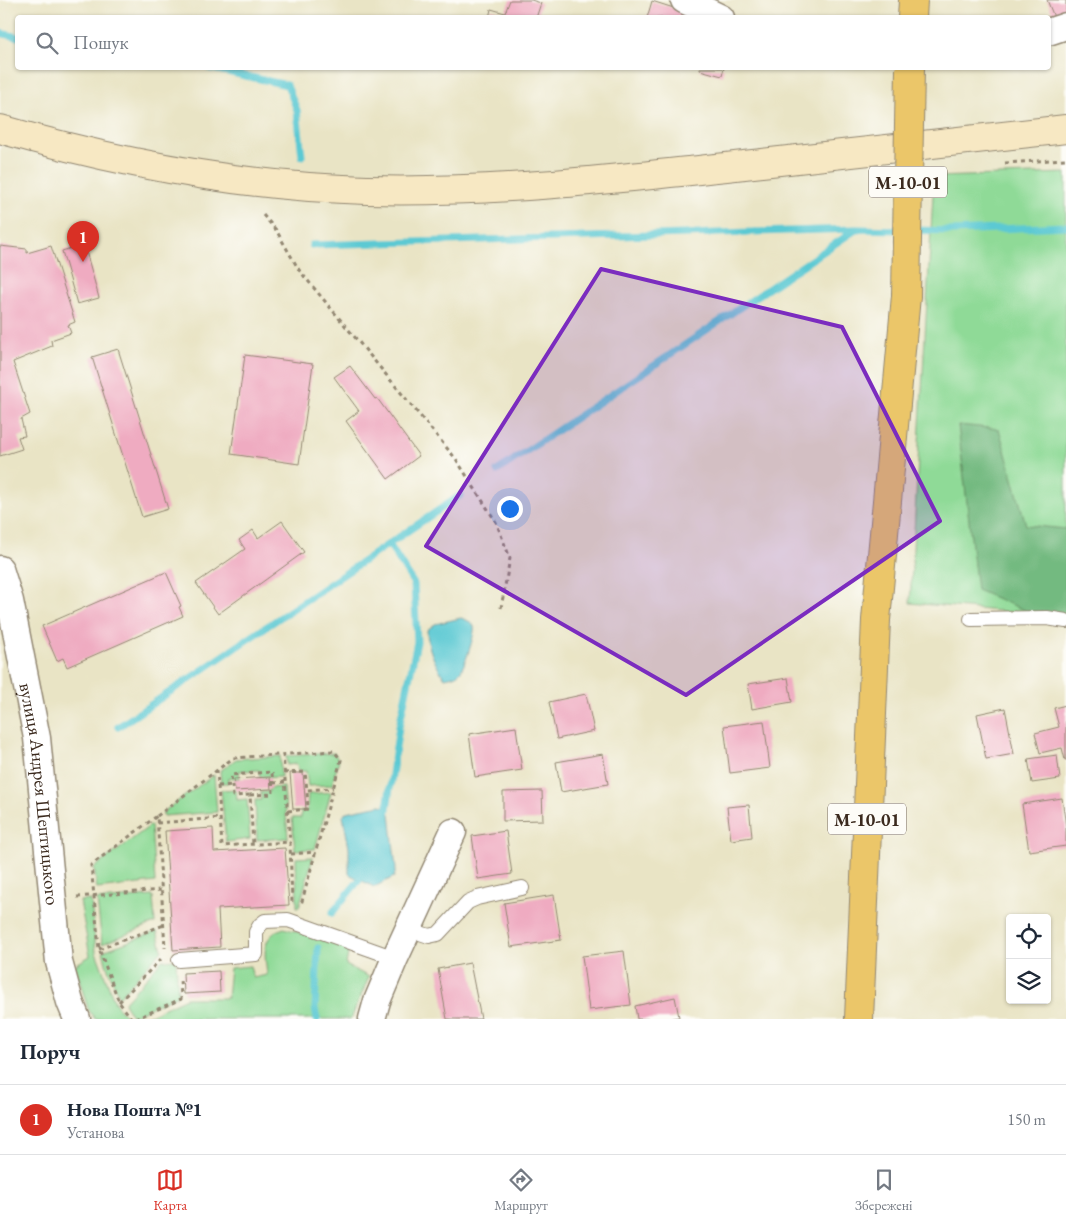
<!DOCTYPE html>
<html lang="uk">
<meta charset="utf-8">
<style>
body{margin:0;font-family:"EB Garamond",serif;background:#f2f2f3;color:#1f2937}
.controls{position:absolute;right:15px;bottom:15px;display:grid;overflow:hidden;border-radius:5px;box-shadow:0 1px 4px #0004}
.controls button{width:45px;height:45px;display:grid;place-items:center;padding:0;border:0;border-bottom:1px solid #e0e1e3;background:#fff;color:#1f2937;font:25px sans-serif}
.you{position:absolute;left:509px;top:508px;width:18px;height:18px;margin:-12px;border:4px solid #fff;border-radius:50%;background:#1a73e8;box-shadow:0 0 0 8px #1a73e833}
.badge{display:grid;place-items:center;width:32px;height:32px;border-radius:50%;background:#d93025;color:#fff;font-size:16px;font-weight:700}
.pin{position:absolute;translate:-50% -41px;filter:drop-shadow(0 1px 2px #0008)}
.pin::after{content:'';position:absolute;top:26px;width:18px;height:15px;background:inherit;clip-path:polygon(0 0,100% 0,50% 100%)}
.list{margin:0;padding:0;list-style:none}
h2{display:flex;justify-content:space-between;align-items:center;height:65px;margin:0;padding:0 20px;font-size:21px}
h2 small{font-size:16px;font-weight:400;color:#747a83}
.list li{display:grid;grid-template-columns:32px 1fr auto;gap:15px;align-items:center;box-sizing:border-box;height:70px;padding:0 20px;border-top:1px solid #e0e1e3}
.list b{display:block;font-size:19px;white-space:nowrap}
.list p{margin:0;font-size:16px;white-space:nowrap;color:#747a83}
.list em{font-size:16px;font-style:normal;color:#747a83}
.icon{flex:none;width:28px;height:28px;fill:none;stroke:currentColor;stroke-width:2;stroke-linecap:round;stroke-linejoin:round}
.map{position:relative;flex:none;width:1066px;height:1019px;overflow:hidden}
.search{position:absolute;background:#fff;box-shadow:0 1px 4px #0004;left:15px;right:15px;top:15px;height:55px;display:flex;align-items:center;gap:12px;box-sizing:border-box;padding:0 18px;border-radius:5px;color:#747a83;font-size:19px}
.sheet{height:135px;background:#fff}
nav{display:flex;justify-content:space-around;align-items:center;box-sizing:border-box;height:70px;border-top:1px solid #e0e1e3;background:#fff;font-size:14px;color:#747a83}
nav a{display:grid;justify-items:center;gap:2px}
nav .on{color:#d93025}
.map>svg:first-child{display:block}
.green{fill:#8fda97;stroke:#65825a}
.forest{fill:#73ba80;stroke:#57724f}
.water{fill:#5cc9d3;stroke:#4c7a78}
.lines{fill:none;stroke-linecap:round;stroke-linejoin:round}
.stream{stroke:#5cc9d3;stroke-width:7}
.building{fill:#efabc1}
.lane-casing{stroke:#928772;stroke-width:16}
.street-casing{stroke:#928772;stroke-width:29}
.secondary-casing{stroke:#928772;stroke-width:30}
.highway-casing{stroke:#928772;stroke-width:30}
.path{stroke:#928772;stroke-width:3;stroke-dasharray:4 4;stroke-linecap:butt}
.lane{stroke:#fff;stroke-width:14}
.street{stroke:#fff;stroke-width:26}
.secondary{stroke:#f7e8c3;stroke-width:28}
.highway{stroke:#ebc669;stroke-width:28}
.highway-bridge-casing{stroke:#928772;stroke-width:30;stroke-linecap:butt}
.highway-bridge{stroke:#ebc669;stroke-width:28}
.marked{fill:#7b2cbf;fill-opacity:0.2;stroke:#7b2cbf;stroke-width:4;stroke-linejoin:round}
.labels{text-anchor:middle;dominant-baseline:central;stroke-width:4;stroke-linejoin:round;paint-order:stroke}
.shield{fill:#fdfcf7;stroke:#75695f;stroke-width:1}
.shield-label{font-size:18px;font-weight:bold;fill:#3b2a1e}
.street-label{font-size:19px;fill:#3b2a1e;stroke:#fdfcf7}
</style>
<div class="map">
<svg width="1066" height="1019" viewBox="0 0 1066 1019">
<rect width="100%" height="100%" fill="#fdfcf7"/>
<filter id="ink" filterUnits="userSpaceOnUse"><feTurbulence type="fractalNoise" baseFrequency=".02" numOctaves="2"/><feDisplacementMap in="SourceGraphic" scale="10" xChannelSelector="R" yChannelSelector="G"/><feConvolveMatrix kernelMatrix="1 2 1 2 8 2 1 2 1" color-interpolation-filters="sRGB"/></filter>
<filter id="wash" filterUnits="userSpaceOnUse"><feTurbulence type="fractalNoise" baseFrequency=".0096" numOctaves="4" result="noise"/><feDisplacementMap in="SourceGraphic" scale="20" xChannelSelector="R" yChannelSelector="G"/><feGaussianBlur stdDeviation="1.12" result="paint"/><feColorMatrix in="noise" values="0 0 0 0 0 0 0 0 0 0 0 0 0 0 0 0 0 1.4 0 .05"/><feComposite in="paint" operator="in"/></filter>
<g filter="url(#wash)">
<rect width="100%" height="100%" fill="#e9e4c5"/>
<!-- green -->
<path class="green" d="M1066 173V617L910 603 934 177Z
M334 753 339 760 332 785 308 786 306 771H298L297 764 287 765 286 756Z
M280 756 281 777 260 778 259 770 239 771 240 778H228V783H221L220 771 236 759Z
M214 775 217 812 163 816V812Z
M284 787 288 838 257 840 255 800H261V792H269V788Z
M236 789 237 800 247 799 250 839 226 842 221 790Z
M331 792 315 849 295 850 292 818H301V811H307L308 794Z
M151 825 155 882 97 889 94 868Z
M313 857 299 907 297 908 296 858Z
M153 896 155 923 102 944 97 900Z
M91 900 96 952 115 1003 128 1019H95L88 1009 75 965 90 956 80 901Z
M284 928 349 947 346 965 369 977 351 1019H141L186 998H227L230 968 250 966 253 978 267 975C265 955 260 936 284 928Z
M157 931 162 950 119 997 106 964 103 951Z
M176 959 178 995 132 1016 124 1003 162 960Z"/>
<!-- forest -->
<path class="forest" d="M958 425 999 429 1026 525 1066 529V617L1029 612 977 590Z"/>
<!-- water -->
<path class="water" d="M461 618C466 620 473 622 474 627 476 632 464 668 460 672 456 676 450 677 445 678 435 665 427 647 427 630L435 624Z
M381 805 387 807 390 814 396 869 394 877 374 887 349 874V848L343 816 346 812Z"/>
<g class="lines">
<!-- stream -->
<path class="stream" d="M0 33 18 37
M209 68 287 85 297 110 302 156
M911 230 953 231 1066 226
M312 245 856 229
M497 471 857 229 901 230
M118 727 461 495
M386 815 399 727 417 642 414 584 389 544
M332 913 365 873
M317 1019 315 1008 318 948"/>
</g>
<g id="blocks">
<!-- building -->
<path class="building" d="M510 0H531L541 3 536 18H489L491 9 505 13Z
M1047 0H1066V12L1054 17Z
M652 1 686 12 685 18H647Z
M700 68H724L722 76 700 70Z
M84 244 99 298 77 304 62 251Z
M0 246 27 249V253L51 246 75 322 68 325 71 333 51 340 52 346 13 362 30 414 21 419 25 436 18 437 22 449 0 456Z
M118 349 168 509 142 517 92 357Z
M245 355 313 364 299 464 231 454Z
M350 366 375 399 377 398 419 456 388 479 346 421 359 411 334 377Z
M282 521 304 552 218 614 196 583 245 549 239 540 253 530 258 538Z
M166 572 181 606 179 607 183 616 67 667 63 658 57 661 42 626Z
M788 678 792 702 752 709 748 684Z
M586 694 594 731 557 739 549 702Z
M1066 705V760H1065L1062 748 1040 753 1035 733 1059 727 1054 708Z
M1005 708 1014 754 986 759 977 714Z
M764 721 770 768 730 773 724 726Z
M516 727 522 770 475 777 469 734Z
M603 754 608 784 561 792 556 762Z
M1057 755 1060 779 1032 783 1028 759Z
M290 773H303L306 809H293Z
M270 777 271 789 235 791 234 779Z
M542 791 543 820 503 821V792Z
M1062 798 1066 827V846L1029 851 1022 804Z
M749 805 752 837 731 840 727 807Z
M213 828 214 852 285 848 289 905 218 909 220 947 173 950 165 831Z
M506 831 512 874 478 879 472 836Z
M554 895 561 940 511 947 504 903Z
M624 951 631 1005 589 1010 582 956Z
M470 963 481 1019H447L438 969Z
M219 971 220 992 184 994 183 973Z
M675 997 679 1017 668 1019H637L635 1006Z"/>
</g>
</g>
<g filter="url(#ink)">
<use href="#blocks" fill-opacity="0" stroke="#928772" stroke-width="1"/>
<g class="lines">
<defs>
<path id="lane" d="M971 619 1047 618 1066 621
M408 929 429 936 438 934 468 902 477 898 522 888
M179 960 256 954V932L260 925 265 921 288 920 395 958"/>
<g id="street">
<path d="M684 0 721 18"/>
<path d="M1048 32 1066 26"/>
<path id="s1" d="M0 569 10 601 37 738 59 962 70 1002 77 1019"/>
<path d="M372 1019 377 1001 395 958 453 832"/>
</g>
<path id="secondary" d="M0 129C119 163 242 187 367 190 493 193 618 179 744 165 851 153 959 141 1066 129"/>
<path id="highway" d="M912 18 913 0
M859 1019 876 620 906 296"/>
</defs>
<!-- lane casing -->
<use href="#lane" class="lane-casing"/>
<!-- street casing -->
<use href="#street" class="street-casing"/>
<!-- secondary casing -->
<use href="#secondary" class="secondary-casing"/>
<!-- highway casing -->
<use href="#highway" class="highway-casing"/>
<!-- path -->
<path class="path" d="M1005 163 1066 159
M263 215 276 230 299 270 456 459 496 522 510 558 501 608
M283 754 290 842 292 903
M217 770 222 846 290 842
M284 773 305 772 307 790 333 788
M273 783 285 782
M218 786 232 785
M250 795 273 794 272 772 231 775 233 796 250 795 253 844
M288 811 308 809 307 790
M157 816 233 758 334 751 341 760 301 905
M157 823 220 818
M291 854 315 852
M77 897 161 890
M99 949 164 925
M119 1002 161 959
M132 1019 119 1002 99 949 91 865 157 816 165 948
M135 1019 181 999 180 978"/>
<!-- lane -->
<use href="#lane" class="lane"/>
<!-- street -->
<use href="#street" class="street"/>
<!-- secondary -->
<use href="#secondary" class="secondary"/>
<!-- highway -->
<use href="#highway" class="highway"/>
<defs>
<path id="highway-bridge" d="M906 296 910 68"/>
</defs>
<!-- highway-bridge casing -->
<use href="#highway-bridge" class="highway-bridge-casing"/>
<!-- highway-bridge -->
<use href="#highway-bridge" class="highway-bridge"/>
</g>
</g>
<!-- marked area -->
<path class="marked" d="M601 269 842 327 940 521 686 695 426 546Z"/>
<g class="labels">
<!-- shield labels -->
<g class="shield">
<rect x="869" y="166.5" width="78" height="31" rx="4"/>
<rect x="828" y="803.5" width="78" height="31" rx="4"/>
</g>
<g class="shield-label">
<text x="908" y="182">М-10-01</text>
<text x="867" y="819">М-10-01</text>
</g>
<!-- street labels -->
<g class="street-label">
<text stroke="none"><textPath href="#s1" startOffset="229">вулиця Андрея Шептицького</textPath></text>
</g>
</g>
</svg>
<div class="controls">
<button><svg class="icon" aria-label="locate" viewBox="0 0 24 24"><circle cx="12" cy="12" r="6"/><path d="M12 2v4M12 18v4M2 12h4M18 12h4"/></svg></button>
<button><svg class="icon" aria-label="layers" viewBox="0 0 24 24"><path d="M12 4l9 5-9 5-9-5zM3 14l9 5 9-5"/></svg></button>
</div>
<div class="you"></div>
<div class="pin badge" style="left:83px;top:262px">1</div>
<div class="search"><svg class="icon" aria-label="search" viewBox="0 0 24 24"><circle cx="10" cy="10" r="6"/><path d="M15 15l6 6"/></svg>Пошук</div>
</div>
<section class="sheet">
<h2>Поруч<small></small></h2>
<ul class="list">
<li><span class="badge">1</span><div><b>Нова Пошта №1</b><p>Установа</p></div><em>150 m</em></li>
</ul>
</section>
<nav>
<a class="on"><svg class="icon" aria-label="map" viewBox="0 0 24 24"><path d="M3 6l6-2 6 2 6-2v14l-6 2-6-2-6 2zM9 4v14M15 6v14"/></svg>Карта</a>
<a><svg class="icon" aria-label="directions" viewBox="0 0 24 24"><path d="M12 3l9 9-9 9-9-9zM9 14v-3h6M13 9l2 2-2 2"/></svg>Маршрут</a>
<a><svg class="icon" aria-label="saved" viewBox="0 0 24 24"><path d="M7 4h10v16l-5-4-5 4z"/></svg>Збережені</a>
</nav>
